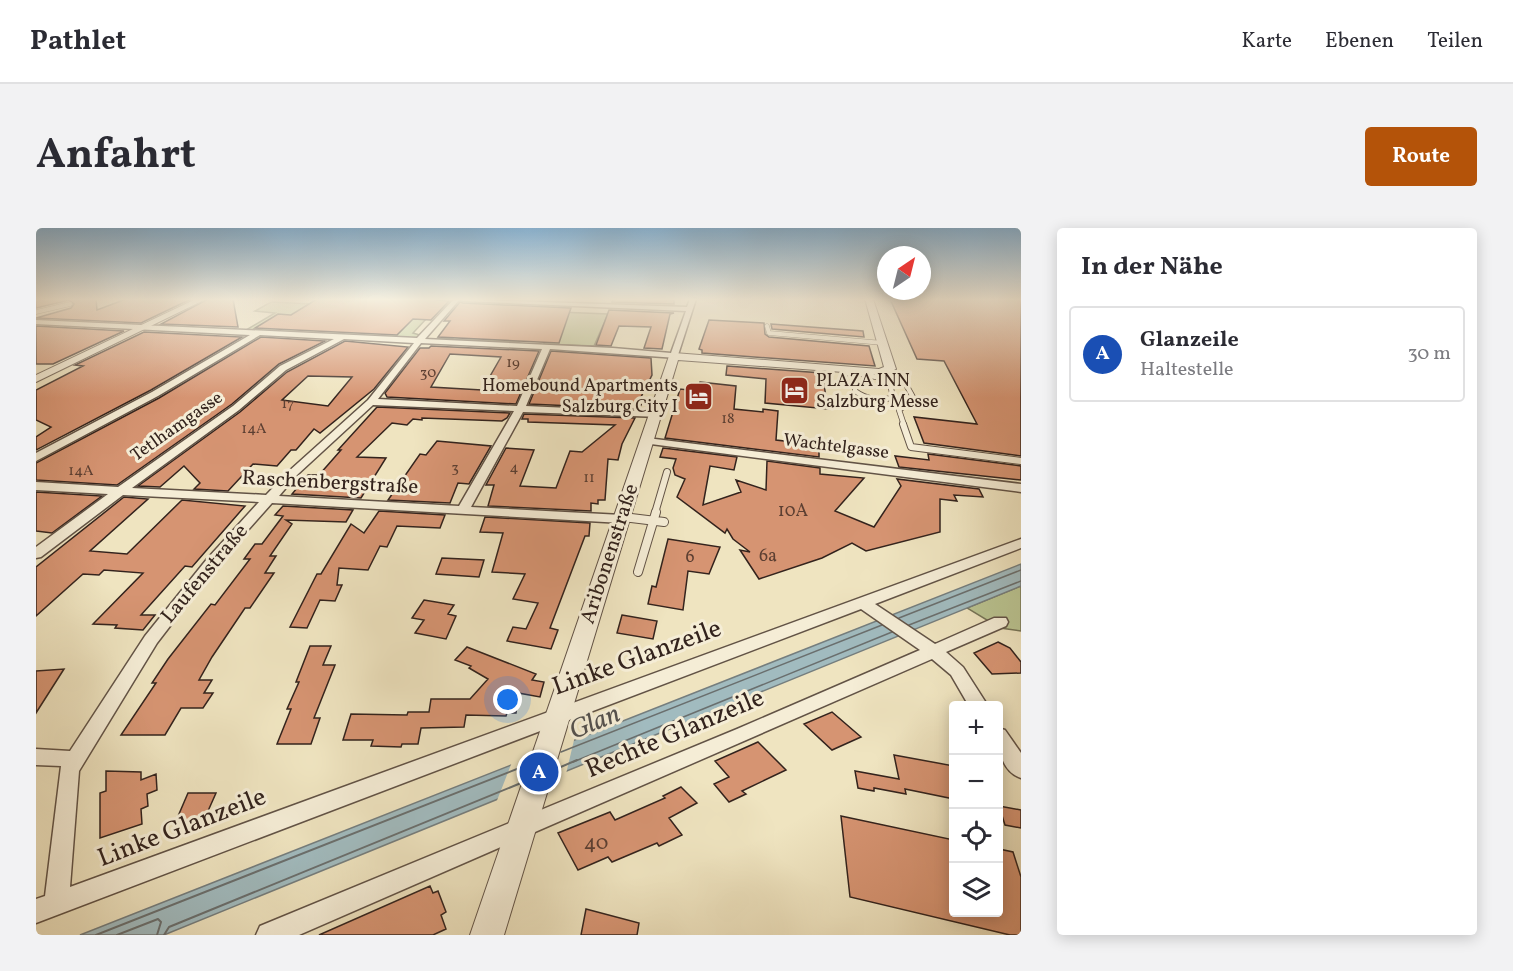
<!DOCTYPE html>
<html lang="de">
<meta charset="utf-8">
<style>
body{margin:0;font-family:Vollkorn,serif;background:#f2f2f3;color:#2b2b33}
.controls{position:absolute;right:18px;bottom:18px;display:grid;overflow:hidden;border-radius:6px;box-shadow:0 3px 15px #0003}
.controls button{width:54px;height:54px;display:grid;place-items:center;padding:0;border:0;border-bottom:2px solid #e1e1e2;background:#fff;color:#2b2b33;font:30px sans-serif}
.compass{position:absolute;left:841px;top:18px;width:54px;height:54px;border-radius:50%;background:#fff;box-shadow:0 3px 15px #0003;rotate:35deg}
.you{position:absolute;left:472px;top:472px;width:21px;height:21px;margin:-15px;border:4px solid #fff;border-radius:50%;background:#1a73e8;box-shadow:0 0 0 9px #1a73e833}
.badge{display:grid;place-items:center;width:39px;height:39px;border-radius:50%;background:#b45309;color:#fff;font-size:20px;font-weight:700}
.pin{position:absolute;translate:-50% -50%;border:3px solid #fff;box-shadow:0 2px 6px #0006}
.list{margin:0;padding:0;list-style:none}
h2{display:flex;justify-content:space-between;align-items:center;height:78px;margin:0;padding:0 24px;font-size:26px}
h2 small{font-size:20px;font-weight:400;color:#7c7c81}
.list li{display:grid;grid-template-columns:39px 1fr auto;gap:18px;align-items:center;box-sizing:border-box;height:96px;margin:0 12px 12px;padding:0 12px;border:2px solid #e1e1e2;border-radius:6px}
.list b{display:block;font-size:22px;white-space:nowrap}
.list p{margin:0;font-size:20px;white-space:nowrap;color:#7c7c81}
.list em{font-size:20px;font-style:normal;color:#7c7c81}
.icon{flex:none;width:33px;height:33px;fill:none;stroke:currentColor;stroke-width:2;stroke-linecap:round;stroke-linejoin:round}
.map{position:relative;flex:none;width:985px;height:707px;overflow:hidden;border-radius:6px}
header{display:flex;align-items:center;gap:36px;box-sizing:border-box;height:84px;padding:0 30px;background:#fff;border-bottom:2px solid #e1e1e2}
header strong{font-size:28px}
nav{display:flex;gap:33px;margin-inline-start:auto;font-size:21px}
.intro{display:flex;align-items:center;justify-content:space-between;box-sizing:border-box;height:144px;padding:0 36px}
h1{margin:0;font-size:42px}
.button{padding:15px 27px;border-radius:6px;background:#b45309;color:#fff;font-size:21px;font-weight:700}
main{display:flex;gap:36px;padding:0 36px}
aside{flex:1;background:#fff;border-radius:6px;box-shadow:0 3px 15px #0003}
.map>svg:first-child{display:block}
.green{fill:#bac491;stroke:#767457;stroke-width:1.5}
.water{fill:#a1bbbf;stroke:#757e7e;stroke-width:1.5}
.pier{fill:#efe4c0}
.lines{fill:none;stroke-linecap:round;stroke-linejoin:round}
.shore-far1{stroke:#6a6f6e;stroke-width:1.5}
.shore{stroke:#6a6f6e;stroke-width:2}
.building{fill:#d69472;stroke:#33231d;stroke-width:1.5;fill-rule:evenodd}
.service-far3-casing{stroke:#625346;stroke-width:5}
.service-far2-casing{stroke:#625346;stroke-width:6}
.service-far1-casing{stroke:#625346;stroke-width:8}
.service-casing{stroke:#625346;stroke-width:10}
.minor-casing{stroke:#625346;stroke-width:3}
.tertiary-casing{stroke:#625346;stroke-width:2}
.service-far3{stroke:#f5edd6;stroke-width:4}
.service-far2{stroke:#f5edd6;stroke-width:4.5}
.service-far1{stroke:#f5edd6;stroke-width:6}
.service{stroke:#f5edd6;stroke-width:8}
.minor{fill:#f5edd6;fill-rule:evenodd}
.tertiary{fill:#f5edd6;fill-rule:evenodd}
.labels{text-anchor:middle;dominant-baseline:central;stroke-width:6;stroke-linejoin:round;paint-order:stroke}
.far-number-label{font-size:15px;fill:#5c3f32}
.far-poi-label{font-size:18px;fill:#33231d;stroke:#f5edd6;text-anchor:start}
.far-street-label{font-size:18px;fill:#33231d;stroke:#f5edd6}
.number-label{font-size:18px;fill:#5c3f32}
.street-label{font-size:21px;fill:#33231d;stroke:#f5edd6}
.near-number-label{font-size:21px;fill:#5c3f32}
.near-street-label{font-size:26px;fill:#33231d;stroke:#f5edd6}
.near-water-label{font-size:27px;font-style:italic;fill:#54514e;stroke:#f5edd6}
</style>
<header>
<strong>Pathlet</strong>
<nav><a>Karte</a><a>Ebenen</a><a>Teilen</a></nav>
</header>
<div class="intro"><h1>Anfahrt</h1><a class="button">Route</a></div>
<main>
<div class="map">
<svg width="985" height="707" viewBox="0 0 985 707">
<rect width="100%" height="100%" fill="#efe4c0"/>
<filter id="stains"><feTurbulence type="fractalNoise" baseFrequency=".00333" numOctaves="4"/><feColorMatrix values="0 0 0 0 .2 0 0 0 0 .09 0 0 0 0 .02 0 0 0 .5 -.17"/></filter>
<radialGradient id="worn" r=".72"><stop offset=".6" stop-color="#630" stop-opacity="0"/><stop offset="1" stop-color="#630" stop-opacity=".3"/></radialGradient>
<!-- green -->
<path class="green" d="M235 74 377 81 390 91 377 105 384 107 381 110 210 102 239 85 219 83Z
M419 80 572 86 558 118 508 116 510 110 487 109 483 114 401 111 417 110 429 86 415 85Z
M985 358V403L964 400 931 380Z"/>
<!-- water -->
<path class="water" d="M985 336V358L128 707H44Z"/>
<!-- pier -->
<path class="pier" d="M539 508 530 546 460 575 476 534Z"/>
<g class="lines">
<!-- shore-far1 -->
<path class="shore-far1" d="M863 390 985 342
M873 397 985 353
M525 524 846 397
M537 534 856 404"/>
<!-- shore -->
<path class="shore" d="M520 541 541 532
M60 707 491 537
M81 707 122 691 125 694 121 707
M128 707 133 699 485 555"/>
</g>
<!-- building -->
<path class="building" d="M0 71H60L61 82 90 71H155L105 95 0 90 35 80 38 76 33 72 0 80Z
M172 71H197L202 99 125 96Z
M281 71H403L401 72 413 73 395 92 377 91 361 107 219 100 242 86 255 87Z
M577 71H627L638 72V76L576 74Z
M854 71H985V228L888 215 878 189 941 196 908 133 881 131Z
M424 74 427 75 535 80 523 115 402 109 414 93H408Z
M573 82 638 85 634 86 626 121 608 120 615 99 583 98 575 118 560 117Z
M673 92 728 95 729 106 733 109 833 118 839 138 666 125V122L663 121Z
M735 96 827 103 828 109 736 101Z
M0 98 88 103 17 136H0Z
M108 104 206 109 115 162 0 222V209L15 199 0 192V162L47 138 39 137Z
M225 109 289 113 243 136 196 176 81 257 0 252V235L123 170Z
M309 113 372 119 338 161 284 205 278 201 260 222H255L241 238 217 236 192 263 158 261 164 255 148 238 124 259 102 258 204 184 251 144ZM272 148 316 149 292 178 246 172Z
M395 118 503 123 480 176 351 169 349 165 384 120H393ZM414 126 465 129 446 162 395 159Z
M515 123 615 130 616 147 601 177V179L605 177 603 181 493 176Z
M691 138 786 145 792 181 729 175 730 151 690 147Z
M664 154 700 158 698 181 727 184V181L742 183 740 212 783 217V229L629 210 644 161 661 163Z
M341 179 474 185 471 190 466 193 386 190V192L377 191 371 197 356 195 321 229 350 230 325 270 256 266 272 247H283L305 222H302Z
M488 186 599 190 586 216 582 232 572 231 569 272H562V276L555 275V283L452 278 458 257H450L470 220 498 222 484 258 520 260 534 223 546 224 579 197 492 194V191H486Z
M401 213 455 218 433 256 422 255 414 275 352 272 384 226 390 227Z
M627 220 701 229 698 242 674 238 667 277 705 264 700 252 730 262 731 233 784 240V246L828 250 799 283 838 299 865 258 861 251 943 261 947 269 918 267 921 273 904 271V304L830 323 816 315 786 330 723 351 704 322 714 324 697 311 691 301 689 305 641 269 649 251 639 247 637 240 640 231 624 229Z
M892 226 985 238V252L863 239 859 228 893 232Z
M0 264 66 268 16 305 0 303Z
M88 269 112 271 54 323 91 326 146 272 209 278 156 339 149 338 105 387H119L107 402 79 400 81 397 57 396 107 345 68 342 63 347 47 346 0 388V339Z
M247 278 317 282 310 294 250 292 256 296 234 328H240L229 345H238L214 380H209L176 429 163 452H176L168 465H177L167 480H145L129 507H85L120 455H116L132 431 175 376 179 377 214 331H208L219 316H226L247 288 239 287Z
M343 283 409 287 404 300 361 298 351 319 344 318 332 342 303 340 301 357H306L299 373 284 372 271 400 254 399 281 346H285L315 296 328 305Z
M449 289 554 295 553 308H549L514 400 522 402 515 421 471 413 477 399 490 401 502 375 477 371 489 346 456 344 467 305 444 304Z
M632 311 684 319 673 346 652 343 647 382 612 376 616 358 620 359Z
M406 330 448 332 443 349 400 346Z
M388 372 418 377 412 386 420 388 410 411 379 405 388 392 376 390Z
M586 387 621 393 617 411 581 405Z
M962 414 974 420 985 434V445L956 446 938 425Z
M274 418H295L287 437H299L278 490H284L275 516H241L255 481H251L263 454H260Z
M431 419 500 446 496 452 508 454 504 469 482 465 480 485H471L470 488 430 487 428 499 385 500 382 516H366L365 519 335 518 337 512H307L315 486 371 487 372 484H393L395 471H434L452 451 433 440 435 438 419 432Z
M28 441 0 485V443Z
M796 484 825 509 796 522 768 496Z
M722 514 750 542 706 563 710 566 693 574 678 556 693 549 679 533Z
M858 527 918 538V571L869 561 870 566 838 560V563L822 560 819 543 863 551Z
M70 543 105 544V552L120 546 121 562 111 566 112 578 105 581 106 596 64 610V565L70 563Z
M645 559 661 575 633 590 646 607 623 618 621 615 576 634 572 629 542 642 522 605 574 584 579 592 629 570 627 568Z
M152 565H180L168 592 140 593Z
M963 578 985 582V600L969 597Z
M805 588 918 612V684H963V621L977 624 985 649V707H974L814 669Z
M394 658 397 665 402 663 410 684 405 687 410 701 397 707H283Z
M550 681 603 695 601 707H545Z"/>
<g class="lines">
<defs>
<path id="service-far3" d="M0 84 34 76
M731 98 733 105 847 115"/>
<path id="service-far2" d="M806 142 850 151 854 155 857 170C843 172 831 172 819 163V149Z
M849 144 868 153 878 171 863 182 868 197"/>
<path id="service-far1" d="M867 196 875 219 985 233
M619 285 631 244"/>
<path id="service" d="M587 289 628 294
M602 344 620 284"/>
<path id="minor" d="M418 71 651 79 654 71H660L641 130 514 121 490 178 620 184 624 185V189L487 184 435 279 586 287 593 291 586 295 236 275 181 337 121 415 43 543 34 659 985 311V320L839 376 899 416 958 390H970L972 394 970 398 910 424 927 439 952 478H933L915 447 896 431 263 707H220L224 698 701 501 884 422 825 381 0 695V671L9 668 25 538 0 537V521L34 523 109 408 171 331 223 274 87 267 5 329 0 330V319L72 266 0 262V254L82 259 197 178 244 138 298 111 224 107 122 168 0 233V225L116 164 214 107 0 96V92L381 110ZM424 71 427 73 650 83 635 125 577 120 389 111ZM308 111 378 115 332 172 253 243 230 267 96 260 203 182 250 142ZM385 115 506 121 481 178 342 171ZM337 177 478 183 423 278 243 268 261 247Z
M611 210 985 256V264L607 215 606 213Z
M962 500 969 502 985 525V550C964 543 962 518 962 500Z"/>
<path id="tertiary" d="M160 71H170L0 154V147Z
M829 71H837L860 141 848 147 642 132 468 707H434L633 128 638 125 843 141 848 139Z"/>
</defs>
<!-- service-far3 casing -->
<use href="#service-far3" class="service-far3-casing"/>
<!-- service-far2 casing -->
<use href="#service-far2" class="service-far2-casing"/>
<!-- service-far1 casing -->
<use href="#service-far1" class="service-far1-casing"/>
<!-- service casing -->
<use href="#service" class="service-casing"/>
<!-- minor casing -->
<use href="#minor" class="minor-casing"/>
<!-- tertiary casing -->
<use href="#tertiary" class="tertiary-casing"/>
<!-- service-far3 -->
<use href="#service-far3" class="service-far3"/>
<!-- service-far2 -->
<use href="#service-far2" class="service-far2"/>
<!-- service-far1 -->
<use href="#service-far1" class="service-far1"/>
<!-- service -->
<use href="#service" class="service"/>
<!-- minor -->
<use href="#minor" class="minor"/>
<!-- tertiary -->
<use href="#tertiary" class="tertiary"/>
</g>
<!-- sky -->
<linearGradient id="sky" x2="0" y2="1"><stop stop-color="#8bb7d8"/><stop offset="0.42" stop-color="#f8f3e3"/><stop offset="1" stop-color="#f8f3e3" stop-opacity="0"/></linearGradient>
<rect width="985" height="170" fill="url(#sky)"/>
<!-- icons -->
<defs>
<symbol id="hotel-square" viewBox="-11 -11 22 22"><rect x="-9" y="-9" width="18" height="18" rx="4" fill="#8f2418" stroke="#f5edd6"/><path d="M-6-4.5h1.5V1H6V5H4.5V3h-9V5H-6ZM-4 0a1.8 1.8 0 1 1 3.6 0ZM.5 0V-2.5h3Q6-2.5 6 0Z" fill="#fff"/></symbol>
</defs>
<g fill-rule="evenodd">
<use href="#hotel-square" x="742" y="146" width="33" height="33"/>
<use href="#hotel-square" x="646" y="152" width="33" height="33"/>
</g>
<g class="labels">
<!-- far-number labels -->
<g class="far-number-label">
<text x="477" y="135">19</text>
<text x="392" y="145">30</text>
<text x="252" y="176">17</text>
<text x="692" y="191">18</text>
<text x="218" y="201">14A</text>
<text x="419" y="240">3</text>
<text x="478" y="240">4</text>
<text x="45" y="243">14A</text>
<text x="553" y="250">11</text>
</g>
<!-- far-poi labels -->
<g class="far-poi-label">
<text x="780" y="153">PLAZA INN<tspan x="780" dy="21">Salzburg Messe</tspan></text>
<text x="642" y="158" text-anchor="end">Homebound Apartments<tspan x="642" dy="21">Salzburg City I</tspan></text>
</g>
<!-- far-street labels -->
<g class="far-street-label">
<text transform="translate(141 199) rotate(-35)">Tetlhamgasse</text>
<text transform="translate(800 219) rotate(7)">Wachtelgasse</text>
</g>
<!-- number labels -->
<g class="number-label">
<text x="757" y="283">10A</text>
<text x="732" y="328">6a</text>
<text x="654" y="329">6</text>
</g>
<!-- street labels -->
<g class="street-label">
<text transform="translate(294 255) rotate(3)">Raschenbergstraße</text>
<text transform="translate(574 326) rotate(-72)">Aribonenstraße</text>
<text transform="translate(169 346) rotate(-50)">Laufenstraße</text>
</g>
<!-- near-number labels -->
<g class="near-number-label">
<text x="560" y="615">40</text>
</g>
<!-- near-street labels -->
<g class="near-street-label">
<text transform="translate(601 430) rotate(-20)">Linke Glanzeile</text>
<text transform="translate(639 506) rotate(-23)">Rechte Glanzeile</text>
<text transform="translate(146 600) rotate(-21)">Linke Glanzeile</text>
</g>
<!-- near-water labels -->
<g class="near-water-label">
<text transform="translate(559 495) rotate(-22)">Glan</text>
</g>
</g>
<rect width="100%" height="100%" filter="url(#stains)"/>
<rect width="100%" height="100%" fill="url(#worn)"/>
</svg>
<div class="controls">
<button>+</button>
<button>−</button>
<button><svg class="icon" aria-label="locate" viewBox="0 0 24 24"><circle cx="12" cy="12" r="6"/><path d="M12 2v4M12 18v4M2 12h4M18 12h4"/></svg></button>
<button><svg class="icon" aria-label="layers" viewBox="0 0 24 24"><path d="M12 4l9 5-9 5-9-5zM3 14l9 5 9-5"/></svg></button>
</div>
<svg class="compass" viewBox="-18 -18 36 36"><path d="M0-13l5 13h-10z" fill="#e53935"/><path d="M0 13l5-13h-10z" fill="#7c7c81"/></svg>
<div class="you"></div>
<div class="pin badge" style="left:503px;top:544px;background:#1a4fb4">A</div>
</div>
<aside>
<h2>In der Nähe<small></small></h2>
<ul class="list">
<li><span class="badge" style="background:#1a4fb4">A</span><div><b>Glanzeile</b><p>Haltestelle</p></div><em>30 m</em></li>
</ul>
</aside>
</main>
